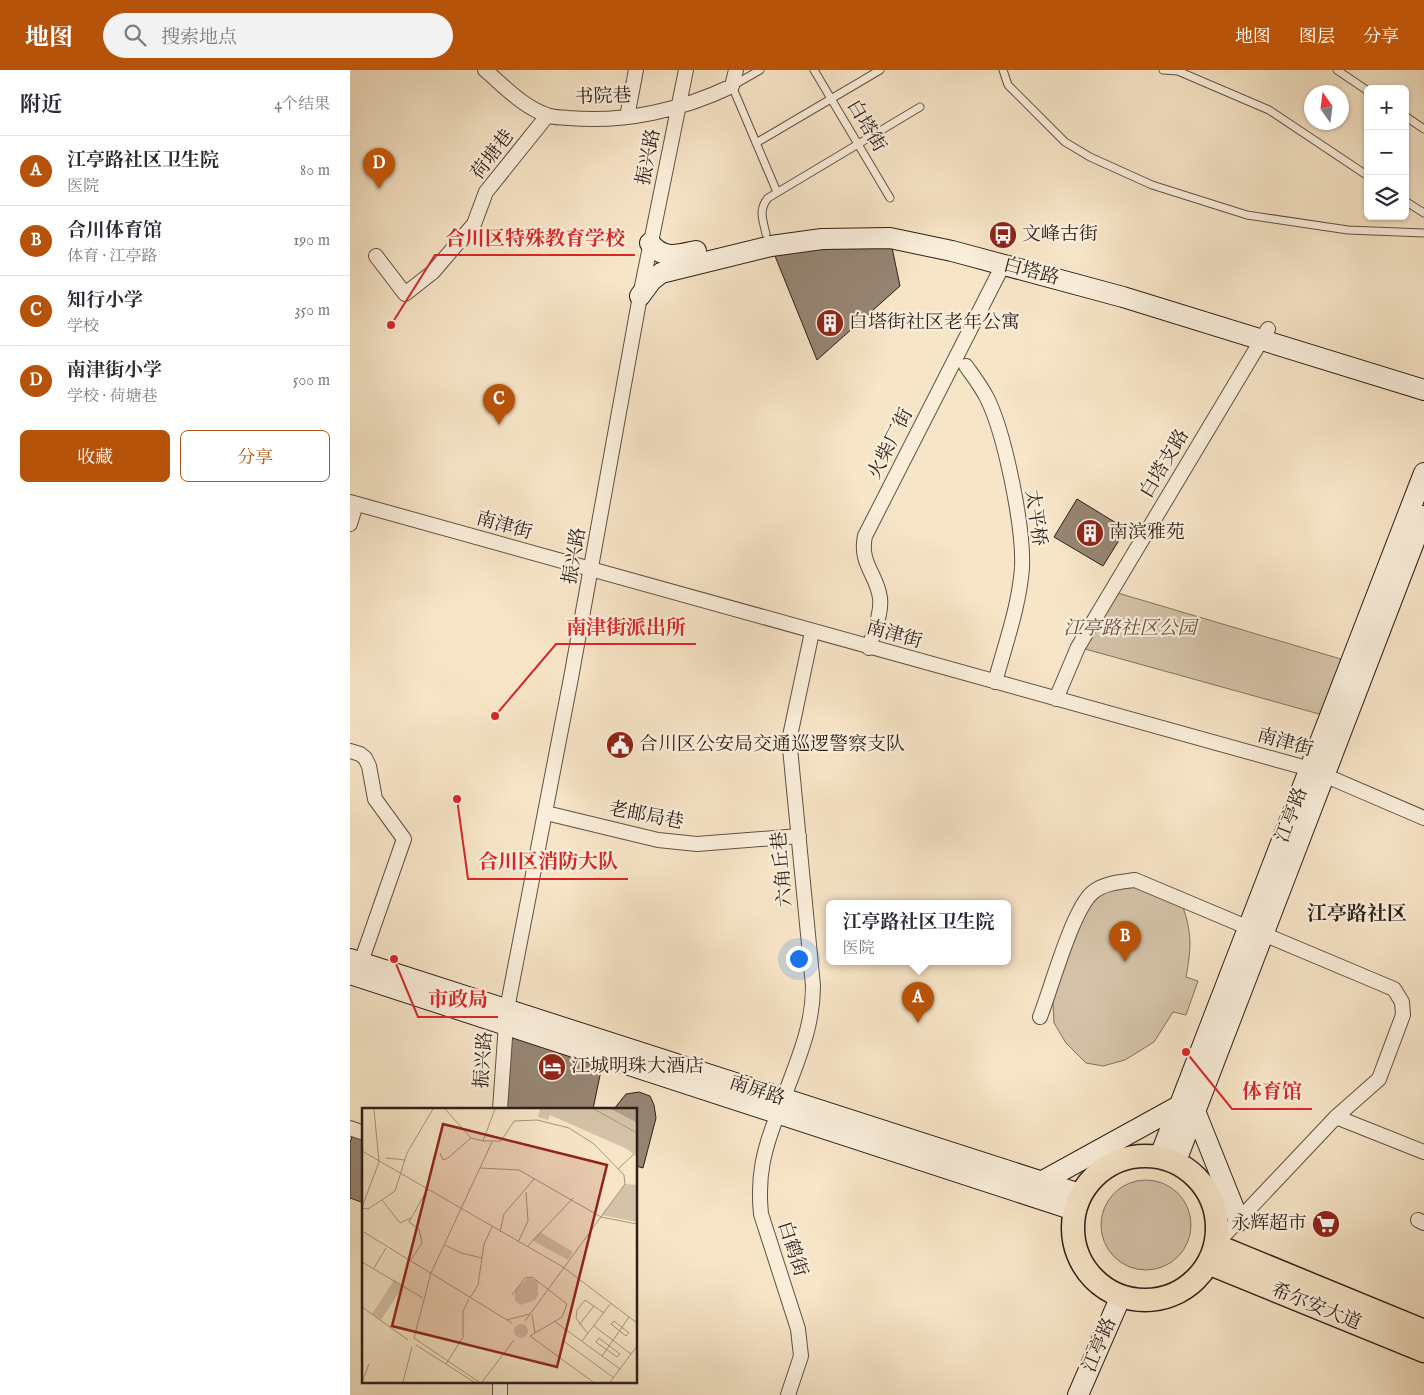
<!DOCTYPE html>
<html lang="zh">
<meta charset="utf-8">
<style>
body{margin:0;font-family:"IM FELL English","Noto Serif SC",serif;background:#f2f2f3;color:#2b2b33}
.controls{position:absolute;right:15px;top:15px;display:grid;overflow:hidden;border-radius:8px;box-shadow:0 1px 4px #0004}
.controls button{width:45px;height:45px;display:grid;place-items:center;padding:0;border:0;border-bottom:1px solid #e1e1e2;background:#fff;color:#2b2b33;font:25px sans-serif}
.compass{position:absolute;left:954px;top:15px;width:45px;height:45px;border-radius:50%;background:#fff;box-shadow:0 1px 4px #0004;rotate:346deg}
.you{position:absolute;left:448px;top:888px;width:18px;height:18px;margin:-12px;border:4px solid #fff;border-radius:50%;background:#1a73e8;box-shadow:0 0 0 8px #1a73e833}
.badge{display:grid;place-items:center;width:32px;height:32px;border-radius:50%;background:#b45309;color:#fff;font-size:16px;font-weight:700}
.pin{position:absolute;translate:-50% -41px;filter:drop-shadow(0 1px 2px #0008)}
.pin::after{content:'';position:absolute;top:26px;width:18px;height:15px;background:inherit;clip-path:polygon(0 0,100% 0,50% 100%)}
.popup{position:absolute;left:476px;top:830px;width:185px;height:65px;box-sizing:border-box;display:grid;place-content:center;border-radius:8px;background:#fff;filter:drop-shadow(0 1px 4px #0005);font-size:16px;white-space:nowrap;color:#7c7c81}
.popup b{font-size:19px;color:#2b2b33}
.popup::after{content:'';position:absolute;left:50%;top:100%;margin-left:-10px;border:10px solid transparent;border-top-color:#fff}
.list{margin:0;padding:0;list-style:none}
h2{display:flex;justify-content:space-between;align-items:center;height:65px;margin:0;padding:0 20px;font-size:21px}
h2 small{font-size:16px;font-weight:400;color:#7c7c81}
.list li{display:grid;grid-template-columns:32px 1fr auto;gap:15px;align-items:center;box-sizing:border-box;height:70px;padding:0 20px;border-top:1px solid #e1e1e2}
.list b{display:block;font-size:19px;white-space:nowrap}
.list p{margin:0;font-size:16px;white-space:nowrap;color:#7c7c81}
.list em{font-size:16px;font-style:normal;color:#7c7c81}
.actions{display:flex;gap:10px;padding:15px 20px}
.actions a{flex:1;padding:11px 0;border:1px solid #b45309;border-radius:8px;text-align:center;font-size:18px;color:#b45309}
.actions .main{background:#b45309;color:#fff}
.icon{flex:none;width:28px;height:28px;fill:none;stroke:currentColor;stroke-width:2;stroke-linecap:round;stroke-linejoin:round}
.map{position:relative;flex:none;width:1074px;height:1325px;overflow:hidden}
header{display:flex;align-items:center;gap:30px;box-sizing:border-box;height:70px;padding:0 25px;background:#b45309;color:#fff}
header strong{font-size:24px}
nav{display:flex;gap:28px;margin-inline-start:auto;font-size:18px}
.search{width:350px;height:45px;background:#f2f2f3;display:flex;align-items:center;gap:12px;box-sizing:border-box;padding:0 18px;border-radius:28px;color:#7c7c81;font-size:19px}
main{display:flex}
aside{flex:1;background:#fff}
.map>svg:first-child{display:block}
.green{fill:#d5c3a9;stroke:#817061}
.building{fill:#968573;stroke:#2d1e19}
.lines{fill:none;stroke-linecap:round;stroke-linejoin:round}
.lane-casing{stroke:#605044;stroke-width:9}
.street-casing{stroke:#605044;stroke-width:16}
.secondary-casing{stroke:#2d1e19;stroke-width:22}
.primary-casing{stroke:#2d1e19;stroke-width:25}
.lane{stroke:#faeedb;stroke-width:7}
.street{stroke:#faeedb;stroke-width:14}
.secondary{stroke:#faeedb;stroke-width:20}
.primary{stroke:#f7e5c7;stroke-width:22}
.labels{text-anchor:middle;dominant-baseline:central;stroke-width:4.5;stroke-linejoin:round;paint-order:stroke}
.street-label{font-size:19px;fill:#2d1e19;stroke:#faeedb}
.poi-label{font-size:19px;fill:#2d1e19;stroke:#faeedb;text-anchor:start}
.park-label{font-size:19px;font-style:italic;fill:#5f5044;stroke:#faeedb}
.neighbourhood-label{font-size:20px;font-weight:bold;fill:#2d1e19;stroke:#faeedb}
.inset-road{fill:none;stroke:#a69581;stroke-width:1}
.view{fill:#8f2418;fill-opacity:0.15;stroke:#8f2418;stroke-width:2.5}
.inset-edge{fill:none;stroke:#2d1e19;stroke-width:2.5}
.leader{fill:none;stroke:#d62828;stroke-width:2}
.callout-dot{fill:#d62828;stroke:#faeedb;stroke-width:2}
.callout-label{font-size:20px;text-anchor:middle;font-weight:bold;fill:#d62828;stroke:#faeedb;stroke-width:4.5;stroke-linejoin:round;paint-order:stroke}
</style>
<header>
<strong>地图</strong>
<div class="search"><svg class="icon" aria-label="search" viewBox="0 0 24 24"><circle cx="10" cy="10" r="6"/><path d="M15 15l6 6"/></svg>搜索地点</div>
<nav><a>地图</a><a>图层</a><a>分享</a></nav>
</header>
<main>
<aside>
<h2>附近<small>4个结果</small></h2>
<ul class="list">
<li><span class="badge">A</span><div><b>江亭路社区卫生院</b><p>医院</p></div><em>80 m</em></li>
<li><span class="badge">B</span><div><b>合川体育馆</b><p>体育 · 江亭路</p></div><em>190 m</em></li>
<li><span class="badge">C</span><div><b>知行小学</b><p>学校</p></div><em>350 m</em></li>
<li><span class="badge">D</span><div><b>南津街小学</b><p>学校 · 荷塘巷</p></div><em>500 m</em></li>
</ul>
<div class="actions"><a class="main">收藏</a><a>分享</a></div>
</aside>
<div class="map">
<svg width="1074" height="1325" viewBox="0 0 1074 1325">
<rect width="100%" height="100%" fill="#f7e5c7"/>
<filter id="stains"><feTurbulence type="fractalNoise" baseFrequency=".004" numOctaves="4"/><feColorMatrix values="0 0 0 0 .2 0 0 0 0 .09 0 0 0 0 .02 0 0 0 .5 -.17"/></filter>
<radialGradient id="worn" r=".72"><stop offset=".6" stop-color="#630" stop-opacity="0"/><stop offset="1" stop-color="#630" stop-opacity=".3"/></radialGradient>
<!-- green -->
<path class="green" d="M761 521 1001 592 980 647 728 577Z
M785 810 830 829C842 861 842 874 836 907L848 911 836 945 823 942 804 972 775 990 753 996 736 993 716 973 704 953 702 914 742 823Z
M751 1155a45 45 0 1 1 90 0a45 45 0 1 1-90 0Z"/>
<!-- building -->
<path class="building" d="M540 168 550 216 467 290 421 176Z
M727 429 776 459 753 496 704 467Z
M156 954 254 986 243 1039H150Z
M289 1022 300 1026 304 1035 306 1048 293 1098 286 1096V1039H264L276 1024Z
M4 1060 14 1063V1133L0 1128V1073Z"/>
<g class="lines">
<defs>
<path id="lane" d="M410 0 382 16 427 122
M464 0 540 128
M653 0 658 15 715 72 740 87 802 115 897 145 998 160 1074 163
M813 0 828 1 919 40 1018 106
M987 0 1018 21
M1055 46 1074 59
M406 73 530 0
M1055 131 1074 143
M416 164C413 150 408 140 418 128L570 37"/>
<path id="street" d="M135 0C154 16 173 37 197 45 203 48 212 47 219 48 275 53 332 40 382 16L386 0
M277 47 286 0
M26 186 55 224 83 202 124 154 136 122 197 46
M616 296C623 306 631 316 637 328 655 364 674 458 672 498 669 537 655 575 645 612
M0 432 960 699 1074 748
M0 454 6 434
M519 578C523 563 532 544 530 528 527 504 509 494 515 466L653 195
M706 629 728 577 918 259
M0 681 10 684 15 688 19 696 25 729 54 769 11 892
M196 743 308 770 347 774 449 766
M690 947C701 919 722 841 742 823 753 813 770 812 785 810L1044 919 1052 932 1053 945 1029 1009 986 1047 865 1175
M433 1030C447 991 463 958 463 916L440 678V666L462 562
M150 1039 157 939 221 608 290 226 336 0
M428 1043C414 1079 407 1105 411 1144L448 1259 451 1286 438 1325
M986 1047 1074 1082
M0 1058 14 1063
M1068 1150 1074 1153
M150 1311V1325"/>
<path id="secondary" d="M300 173C313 190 327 185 346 181
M290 226 301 211 311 203 421 176 472 169 540 168 602 181 773 227 1074 320
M0 889 730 1124
M0 904 724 1140
M845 1041 889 1151
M810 1086 1074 403
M826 1091 1074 446
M691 1112 829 1036
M728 1325 771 1226"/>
<path id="primary" d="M723 1158a72 72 0 1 1 144 0a72 72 0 1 1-144 0Z
M865 1175 1074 1261
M858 1193 1074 1281"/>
</defs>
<!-- lane casing -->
<use href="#lane" class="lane-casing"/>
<!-- street casing -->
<use href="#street" class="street-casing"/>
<!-- secondary casing -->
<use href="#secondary" class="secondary-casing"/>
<!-- primary casing -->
<use href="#primary" class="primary-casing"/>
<!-- lane -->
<use href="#lane" class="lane"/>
<!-- street -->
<use href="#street" class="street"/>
<!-- secondary -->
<use href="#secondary" class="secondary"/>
<!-- primary -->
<use href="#primary" class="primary"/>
</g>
<!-- icons -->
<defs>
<symbol id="bus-disc" viewBox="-11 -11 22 22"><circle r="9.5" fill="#8f2418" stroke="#faeedb"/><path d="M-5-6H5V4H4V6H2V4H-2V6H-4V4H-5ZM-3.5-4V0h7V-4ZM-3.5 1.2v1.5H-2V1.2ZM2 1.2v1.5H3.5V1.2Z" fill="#fff"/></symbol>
<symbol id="building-disc" viewBox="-11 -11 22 22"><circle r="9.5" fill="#8f2418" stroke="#faeedb"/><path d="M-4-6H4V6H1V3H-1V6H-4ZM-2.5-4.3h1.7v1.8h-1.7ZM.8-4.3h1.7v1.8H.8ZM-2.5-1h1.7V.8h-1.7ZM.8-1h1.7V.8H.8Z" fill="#fff"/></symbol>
<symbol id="civic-disc" viewBox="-11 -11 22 22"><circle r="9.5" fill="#8f2418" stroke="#faeedb"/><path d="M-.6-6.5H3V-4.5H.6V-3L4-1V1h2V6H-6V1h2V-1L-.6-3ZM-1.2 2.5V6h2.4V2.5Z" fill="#fff"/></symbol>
<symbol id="hotel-disc" viewBox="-11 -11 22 22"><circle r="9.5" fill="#8f2418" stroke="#faeedb"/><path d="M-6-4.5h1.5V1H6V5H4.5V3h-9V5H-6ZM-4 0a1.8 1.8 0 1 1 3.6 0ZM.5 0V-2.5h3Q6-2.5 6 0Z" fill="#fff"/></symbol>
<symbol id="supermarket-disc" viewBox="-11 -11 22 22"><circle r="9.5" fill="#8f2418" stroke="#faeedb"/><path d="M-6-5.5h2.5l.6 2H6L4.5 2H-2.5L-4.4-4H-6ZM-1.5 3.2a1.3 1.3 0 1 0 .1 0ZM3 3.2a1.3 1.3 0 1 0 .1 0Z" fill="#fff"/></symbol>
</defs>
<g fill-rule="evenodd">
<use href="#bus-disc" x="637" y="149" width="32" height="32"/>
<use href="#building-disc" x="464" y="237" width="32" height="32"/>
<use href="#building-disc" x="724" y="447" width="32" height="32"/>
<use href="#civic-disc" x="254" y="659" width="32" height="32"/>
<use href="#hotel-disc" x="186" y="981" width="32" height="32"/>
<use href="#supermarket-disc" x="960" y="1138" width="32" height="32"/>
</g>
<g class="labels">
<!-- street labels -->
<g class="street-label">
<text transform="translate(253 27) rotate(-2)">书院巷</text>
<text transform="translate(516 56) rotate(59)">白塔街</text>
<text transform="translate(143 85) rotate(-53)">荷塘巷</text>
<text transform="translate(299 87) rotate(-79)">振兴路</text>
<text transform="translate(681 202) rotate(15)">白塔路</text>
<text transform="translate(541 374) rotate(-63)">火柴厂街</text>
<text transform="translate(815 394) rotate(-59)">白塔支路</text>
<text transform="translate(685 448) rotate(82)">太平桥</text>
<text transform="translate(154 456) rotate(16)">南津街</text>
<text transform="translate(225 486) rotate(-80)">振兴路</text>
<text transform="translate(544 565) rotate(16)">南津街</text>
<text transform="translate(935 673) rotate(16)">南津街</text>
<text transform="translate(942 745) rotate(-69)">江亭路</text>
<text transform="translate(296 746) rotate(11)">老邮局巷</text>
<text transform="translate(433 799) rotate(-95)">六角丘巷</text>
<text transform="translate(134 990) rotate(-86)">振兴路</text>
<text transform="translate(407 1021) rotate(18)">南屏路</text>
<text transform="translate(442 1179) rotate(72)">白鹤街</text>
<text transform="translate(966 1237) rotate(22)">希尔安大道</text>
<text transform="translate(750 1275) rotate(-67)">江亭路</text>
</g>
<!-- poi labels -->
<g class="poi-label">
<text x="672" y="165">文峰古街</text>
<text x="499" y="253">白塔街社区老年公寓</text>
<text x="759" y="463">南滨雅苑</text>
<text x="289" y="675">合川区公安局交通巡逻警察支队</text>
<text x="221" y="997">江城明珠大酒店</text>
<text x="957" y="1154" text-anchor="end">永辉超市</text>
</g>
<!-- park labels -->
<g class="park-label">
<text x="780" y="559">江亭路社区公园</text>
</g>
<!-- neighbourhood labels -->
<g class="neighbourhood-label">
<text x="1007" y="844">江亭路社区</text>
</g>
</g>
<!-- overview -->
<g transform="translate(12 1038)">
<rect width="275" height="275" fill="#f7e5c7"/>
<path d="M178 1H275V49L265 41 188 7 186 12 176 9ZM263 76 275 77V114L239 107ZM178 124 211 144 206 152 170 132ZM167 169 176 174V187L173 192 158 197 153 192V182ZM32 172 41 178 19 212 10 206ZM152 223a7 7 0 1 1 14 0a7 7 0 1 1-14 0Z" fill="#d5c3a9"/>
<path d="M249 1H275V15L274 14Z" fill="#b2a18c"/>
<path class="inset-road" d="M83 1 109 30 121 33H139L152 13 175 12 207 20 232 36 262 67 263 76 163 213M232 1 275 25M121 33 133 1M0 43 201 159 275 215M78 45 81 52 86 50 109 30M24 50 43 52M118 60 157 62 239 109 275 116M256 61 272 46M20 92 38 115 49 110M0 99 17 54 12 1M0 100 6 101 33 83 45 45 71 1M0 123 150 215M138 124 142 106 173 70M156 134 166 113 164 84M83 137 99 145 120 150M165 139 211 90M49 152 60 135 57 121 47 114 65 82M0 154 61 190M12 160 24 140M150 187 163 170 170 169 205 196 200 209 168 228M108 190 116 177 122 136 130 119M0 199 46 232M170 207 173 225M144 212 168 206M192 213 258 261M252 213 267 225 264 228 249 216ZM217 217 232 198M232 218 269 246M226 226 214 210 215 202 223 192 242 205M168 228 231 274M52 230 69 165 130 34M52 230 117 274M237 230 258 246 255 249 234 234ZM200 232 252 270M220 233 249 195M54 237 112 274M240 248 267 209M84 256 101 229V203L107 191M0 274 7 256M41 274 50 239M120 274 152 232M248 274 275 238"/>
<path class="view" d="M81 16 245 57 195 259 30 218Z"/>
<rect width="275" height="275" class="inset-edge"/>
</g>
<!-- callouts -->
<path class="leader" d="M41 255L85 185H285M145 646L206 574H346M107 729L118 809H278M44 889L68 947H148M836 982L882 1039H962"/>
<g class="callout-dot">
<circle cx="41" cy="255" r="5"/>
<circle cx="145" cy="646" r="5"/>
<circle cx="107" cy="729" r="5"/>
<circle cx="44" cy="889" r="5"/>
<circle cx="836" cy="982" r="5"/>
</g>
<g class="callout-label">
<text x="185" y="175">合川区特殊教育学校</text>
<text x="276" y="564">南津街派出所</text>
<text x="198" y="798">合川区消防大队</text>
<text x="108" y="936">市政局</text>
<text x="922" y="1028">体育馆</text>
</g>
<rect width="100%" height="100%" filter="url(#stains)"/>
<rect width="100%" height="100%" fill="url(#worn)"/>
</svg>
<div class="controls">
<button>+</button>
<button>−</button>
<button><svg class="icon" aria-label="layers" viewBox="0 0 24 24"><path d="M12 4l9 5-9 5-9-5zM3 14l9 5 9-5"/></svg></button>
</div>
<svg class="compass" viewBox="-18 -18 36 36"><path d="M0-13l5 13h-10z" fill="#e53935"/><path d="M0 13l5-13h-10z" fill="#7c7c81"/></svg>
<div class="you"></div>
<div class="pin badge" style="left:568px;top:953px">A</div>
<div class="popup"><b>江亭路社区卫生院</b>医院</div>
<div class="pin badge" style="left:775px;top:892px">B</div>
<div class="pin badge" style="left:149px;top:355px">C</div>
<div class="pin badge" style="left:29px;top:119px">D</div>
</div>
</main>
